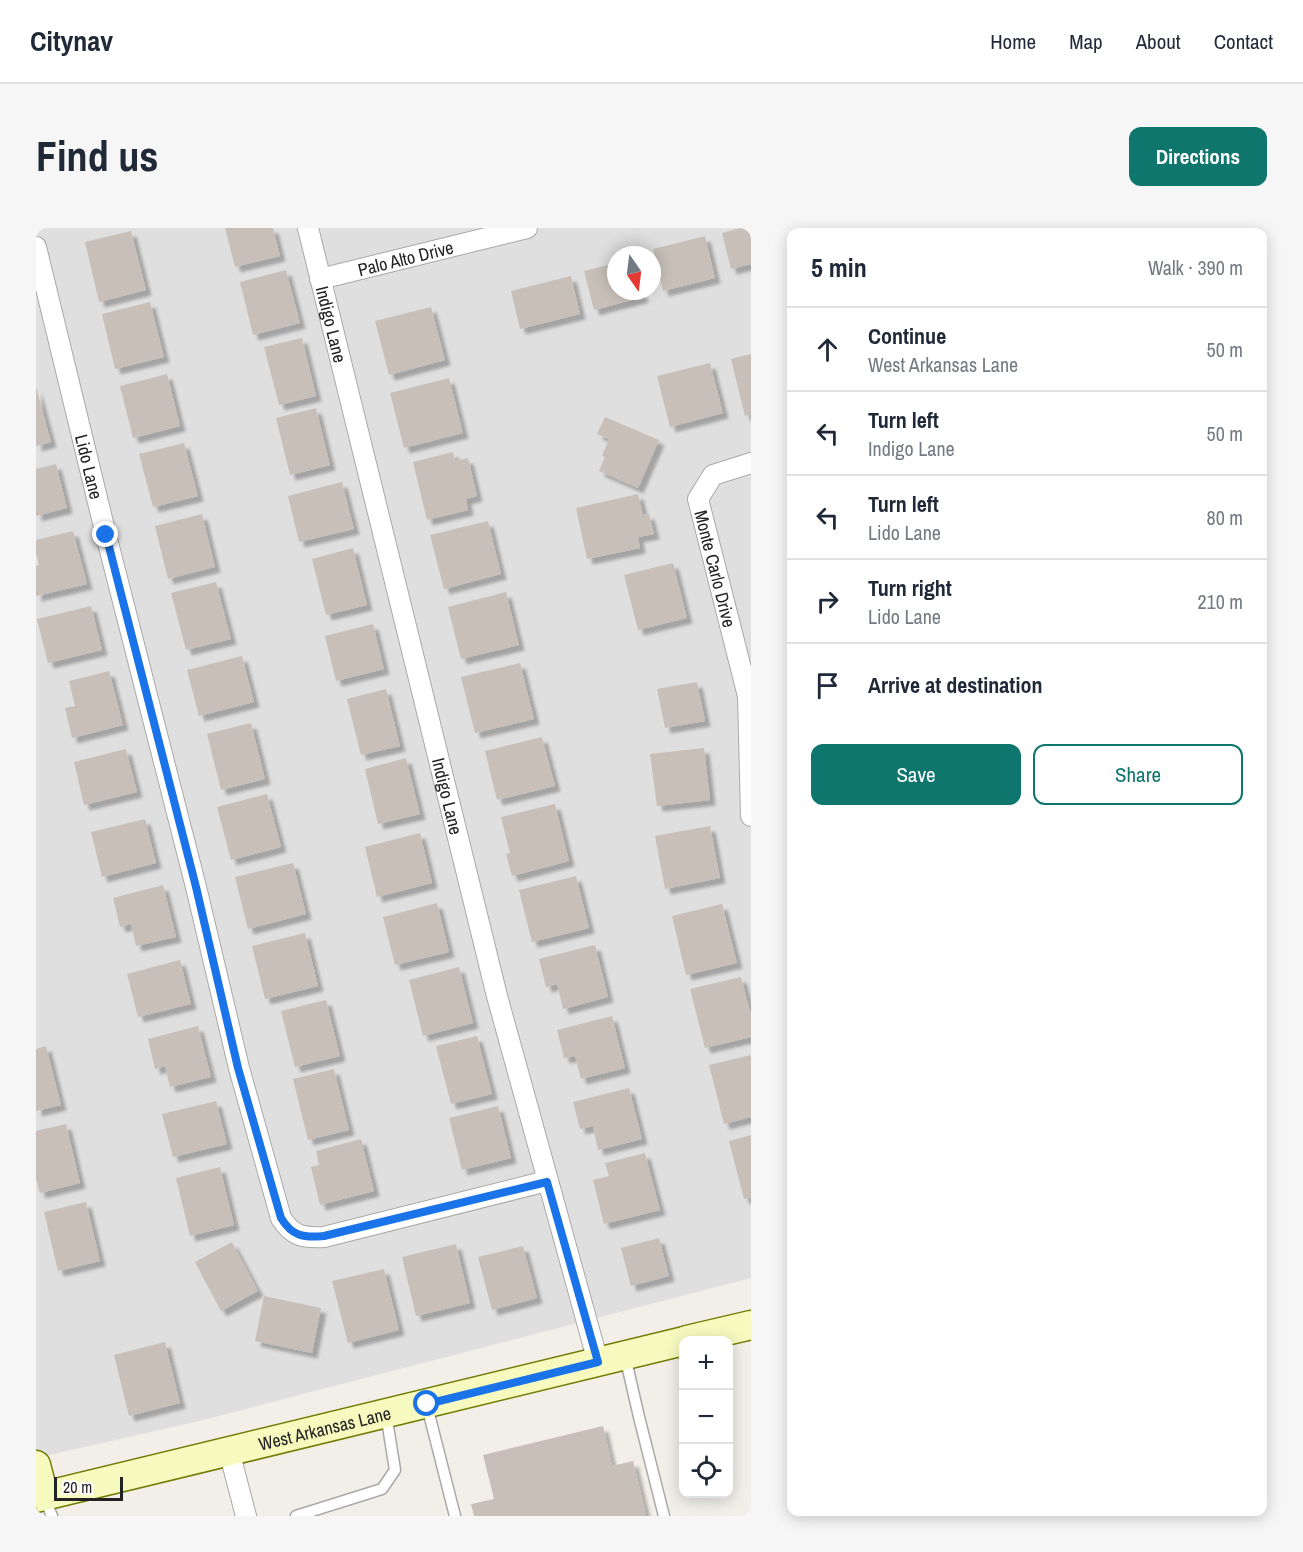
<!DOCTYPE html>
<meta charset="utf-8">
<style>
body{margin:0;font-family:"Archivo Narrow",sans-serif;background:#f6f6f7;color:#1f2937}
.controls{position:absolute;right:18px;bottom:18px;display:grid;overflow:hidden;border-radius:12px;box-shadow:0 3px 15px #0003}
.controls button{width:54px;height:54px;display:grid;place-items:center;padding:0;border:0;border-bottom:2px solid #e0e1e3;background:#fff;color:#1f2937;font:30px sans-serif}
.compass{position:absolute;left:571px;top:18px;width:54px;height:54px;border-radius:50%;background:#fff;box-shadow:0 3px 15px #0003;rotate:166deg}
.scale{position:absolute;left:18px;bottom:15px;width:69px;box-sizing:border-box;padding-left:6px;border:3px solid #222;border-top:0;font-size:16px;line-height:21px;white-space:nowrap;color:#222;-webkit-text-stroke:4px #fff;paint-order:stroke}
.stop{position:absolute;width:18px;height:18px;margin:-14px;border:4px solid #1a73e8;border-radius:50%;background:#fff}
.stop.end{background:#1a73e8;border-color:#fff;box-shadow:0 2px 6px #0008}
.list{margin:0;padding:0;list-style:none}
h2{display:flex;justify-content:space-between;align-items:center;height:78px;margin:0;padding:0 24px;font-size:26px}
h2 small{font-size:20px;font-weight:400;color:#747a83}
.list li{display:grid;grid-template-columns:39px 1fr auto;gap:18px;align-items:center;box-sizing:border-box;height:84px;padding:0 24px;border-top:2px solid #e0e1e3}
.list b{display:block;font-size:22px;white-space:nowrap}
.list p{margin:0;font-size:20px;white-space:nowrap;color:#747a83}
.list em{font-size:20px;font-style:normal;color:#747a83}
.actions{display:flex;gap:12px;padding:18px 24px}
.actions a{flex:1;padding:14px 0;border:2px solid #0f766e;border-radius:12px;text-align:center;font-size:21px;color:#0f766e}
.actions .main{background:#0f766e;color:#fff}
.icon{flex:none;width:33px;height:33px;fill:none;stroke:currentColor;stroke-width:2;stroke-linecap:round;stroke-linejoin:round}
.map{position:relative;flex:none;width:715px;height:1288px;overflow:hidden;border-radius:12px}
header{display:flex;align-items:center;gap:36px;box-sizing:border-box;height:84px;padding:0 30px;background:#fff;border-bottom:2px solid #e0e1e3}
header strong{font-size:28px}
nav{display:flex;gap:33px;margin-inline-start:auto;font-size:21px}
.intro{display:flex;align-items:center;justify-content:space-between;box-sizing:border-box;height:144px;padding:0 36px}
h1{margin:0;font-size:42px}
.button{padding:15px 27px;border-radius:12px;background:#0f766e;color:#fff;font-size:21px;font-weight:700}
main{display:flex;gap:36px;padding:0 36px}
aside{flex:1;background:#fff;border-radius:12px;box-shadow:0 3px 15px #0003}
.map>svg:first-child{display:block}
.residential{fill:#e0dfdf;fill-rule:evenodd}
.building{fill:#c7bfb8;filter:url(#shadow)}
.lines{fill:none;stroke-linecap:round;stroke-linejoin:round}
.lane-casing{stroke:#a9a9a9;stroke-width:13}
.street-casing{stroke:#a9a9a9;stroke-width:22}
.secondary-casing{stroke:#707d05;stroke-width:31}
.lane{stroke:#fff;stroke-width:10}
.street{stroke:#fff;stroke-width:20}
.secondary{stroke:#f7fabf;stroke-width:28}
.route{stroke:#1a73e8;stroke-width:8}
.labels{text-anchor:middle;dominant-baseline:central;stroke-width:4.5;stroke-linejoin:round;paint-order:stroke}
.street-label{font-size:18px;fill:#222;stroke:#fff}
</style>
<header>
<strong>Citynav</strong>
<nav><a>Home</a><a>Map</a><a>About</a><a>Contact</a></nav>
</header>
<div class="intro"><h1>Find us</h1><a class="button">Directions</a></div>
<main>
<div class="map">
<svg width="715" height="1288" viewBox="0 0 715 1288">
<defs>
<filter id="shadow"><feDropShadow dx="5.5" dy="5.5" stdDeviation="1.5" flood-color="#0004"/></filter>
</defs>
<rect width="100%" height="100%" fill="#f2efe9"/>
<!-- residential -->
<path class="residential" d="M0 0H715V1050L163 1193 0 1230ZM580 27H616V63H580Z"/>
<!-- building -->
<path class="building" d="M189 0H237L244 28 199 39Z
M705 0H715V36L695 41 686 5Z
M95 3 110 62 63 74 49 14Z
M669 8 679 50 627 63 617 21Z
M580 35V63H605L607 69 558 82 548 43Z
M250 42 264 95 217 107 204 54Z
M535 48 544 86 484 101 475 63Z
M114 74 128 129 79 141 66 86Z
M395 79 409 132 353 147 339 93Z
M266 110 280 168 243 177 228 119Z
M715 126V186L709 188 695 131Z
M674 135 687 185 634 199 621 148Z
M131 146 144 198 97 210 84 158Z
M413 150 427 205 368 220 354 165Z
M0 159 15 214 0 218Z
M280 180 294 237 254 247 240 190Z
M569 189 623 212 602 260 563 243 569 229 566 228 573 211 561 206Z
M148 215 162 268 117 279 103 226Z
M417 224 419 233 432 230 441 268 430 271 432 282 391 292 377 234Z
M20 236 31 280 0 288V241Z
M306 254 318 301 263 314 252 268Z
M602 266 607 287 613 286 618 306 602 309 604 320 551 331 540 280Z
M166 286 179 339 132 351 119 298Z
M452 293 465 346 408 361 394 307Z
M37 303 51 356 0 368V338L3 337 0 326V312Z
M317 320 331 377 290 387 276 331Z
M637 335 651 390 602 402 588 347Z
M180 354 195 411 150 422 135 365Z
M470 364 483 417 425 431 412 379Z
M55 378 66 422 12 435 1 391Z
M337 396 348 441 300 453 289 408Z
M206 428 218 474 163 488 151 442Z
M484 435 498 491 439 505 425 449Z
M73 443 87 497 36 510 29 480 39 478 33 453Z
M661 454 669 493 629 500 621 461Z
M350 461 364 518 325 527 311 471Z
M215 495 229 551 185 562 171 506Z
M506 509 519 558 461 572 449 523Z
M668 520 674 572 621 578 614 526Z
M90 521 101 564 48 577 38 534Z
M370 530 384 586 342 596 329 541Z
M231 566 245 619 195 632 181 579Z
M519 576 533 633 476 648 470 626 474 625 465 589Z
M109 591 120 635 66 649 55 604Z
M674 598 684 650 629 661 619 608Z
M384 605 396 655 341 669 329 619Z
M257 635 270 686 212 701 199 649Z
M540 648 553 700 496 714 483 662Z
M127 657 140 709 100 718 95 696 84 699 77 670Z
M401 675 413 724 359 737 347 689Z
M686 676 701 735 650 747 636 688Z
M269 705 282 758 229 771 216 718Z
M559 717 572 769 527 781 521 756 510 759 503 731Z
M144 732 155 776 102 789 91 746Z
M423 739 437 795 387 808 373 752Z
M705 749 715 787V809L669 820 654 761Z
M290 772 304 828 259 839 245 783Z
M576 788 589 840 545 851 539 828 528 830 521 802Z
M162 798 175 849 134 859 129 838 119 841 112 811Z
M441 808 456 866 415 876 400 818Z
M10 818 25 877 0 883V821Z
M715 827V889L688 896 673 837Z
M298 841 313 902 272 912 257 851Z
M593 860 606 911 562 922 557 898 544 901 537 874Z
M180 873 191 916 137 929 126 886Z
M462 878 475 930 426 942 413 890Z
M30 896 44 955 4 965 0 951V903Z
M715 907V969L708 971 693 913Z
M325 911 338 963 284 977 275 939 283 937 280 923Z
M609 925 624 982 568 996 557 952 573 948 569 935Z
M184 939 198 997 154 1008 140 950Z
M50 974 64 1033 22 1043 8 984Z
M623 1010 633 1048 595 1058 585 1020Z
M196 1014 222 1063 185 1083 159 1034Z
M420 1016 434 1075 380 1088 366 1029Z
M487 1018 501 1070 456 1082 442 1029Z
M348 1041 363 1102 312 1115 296 1053Z
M228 1068 285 1080 276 1125 219 1113Z
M129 1114 144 1175 93 1188 78 1127Z
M567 1198 576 1238 597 1233 610 1288H438L435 1276 458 1271 447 1227Z"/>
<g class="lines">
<defs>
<path id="lane" d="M589 1128 603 1189 628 1288
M391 1178 419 1288
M8 1269 16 1288
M260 1288 346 1261 359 1242 350 1186"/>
<g id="street">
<path id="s1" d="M272 0 461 768 562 1134"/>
<path id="s2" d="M0 19 70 307 160 659 203 840 245 990C256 1008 267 1010 288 1009L511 953"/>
<path id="s3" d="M284 51 491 0"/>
<path id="s4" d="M715 235 677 247 662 271 712 468 715 588"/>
<path d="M193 1223 210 1288"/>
</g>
<g id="secondary">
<path d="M651 1112 715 1097"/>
<path d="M0 1237 8 1268"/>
<path id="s5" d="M0 1270 648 1113"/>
</g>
</defs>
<!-- lane casing -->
<use href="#lane" class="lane-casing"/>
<!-- street casing -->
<use href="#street" class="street-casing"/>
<!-- secondary casing -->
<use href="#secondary" class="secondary-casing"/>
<!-- lane -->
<use href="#lane" class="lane"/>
<!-- street -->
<use href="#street" class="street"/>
<!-- secondary -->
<use href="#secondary" class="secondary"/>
</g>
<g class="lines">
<!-- route -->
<path class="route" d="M70 307 160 659 202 840 245 990C256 1008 267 1010 288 1008L511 954 562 1134 391 1176"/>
</g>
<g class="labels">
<!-- street labels -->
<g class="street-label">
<text stroke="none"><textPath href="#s3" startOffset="88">Palo Alto Drive</textPath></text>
<text stroke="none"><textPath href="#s1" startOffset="99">Indigo Lane</textPath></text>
<text stroke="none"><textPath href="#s2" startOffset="226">Lido Lane</textPath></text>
<text stroke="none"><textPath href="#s4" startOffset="140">Monte Carlo Drive</textPath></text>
<text stroke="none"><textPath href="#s1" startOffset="585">Indigo Lane</textPath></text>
<text stroke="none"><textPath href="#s5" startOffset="297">West Arkansas Lane</textPath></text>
</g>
</g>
</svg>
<div class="controls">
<button>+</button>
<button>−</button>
<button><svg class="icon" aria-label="locate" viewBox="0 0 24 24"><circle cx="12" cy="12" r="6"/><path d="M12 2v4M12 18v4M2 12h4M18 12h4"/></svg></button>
</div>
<svg class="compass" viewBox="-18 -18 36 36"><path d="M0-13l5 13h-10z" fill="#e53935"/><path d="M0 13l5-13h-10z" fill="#747a83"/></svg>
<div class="scale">20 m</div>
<div class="stop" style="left:391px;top:1176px"></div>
<div class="stop end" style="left:70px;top:307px"></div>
</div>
<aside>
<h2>5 min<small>Walk · 390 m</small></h2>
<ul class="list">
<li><svg class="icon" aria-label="ahead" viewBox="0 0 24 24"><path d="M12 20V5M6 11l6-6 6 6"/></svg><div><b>Continue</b><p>West Arkansas Lane</p></div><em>50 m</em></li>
<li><svg class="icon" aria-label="left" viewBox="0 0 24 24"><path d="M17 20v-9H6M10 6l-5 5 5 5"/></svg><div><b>Turn left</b><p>Indigo Lane</p></div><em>50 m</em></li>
<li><svg class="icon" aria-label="left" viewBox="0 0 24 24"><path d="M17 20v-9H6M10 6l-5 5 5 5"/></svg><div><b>Turn left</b><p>Lido Lane</p></div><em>80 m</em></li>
<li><svg class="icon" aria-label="right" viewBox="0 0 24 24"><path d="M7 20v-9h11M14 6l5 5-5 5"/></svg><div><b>Turn right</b><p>Lido Lane</p></div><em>210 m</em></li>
<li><svg class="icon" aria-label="arrive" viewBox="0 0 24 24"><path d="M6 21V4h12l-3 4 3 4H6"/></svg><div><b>Arrive at destination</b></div></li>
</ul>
<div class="actions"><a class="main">Save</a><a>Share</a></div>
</aside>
</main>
